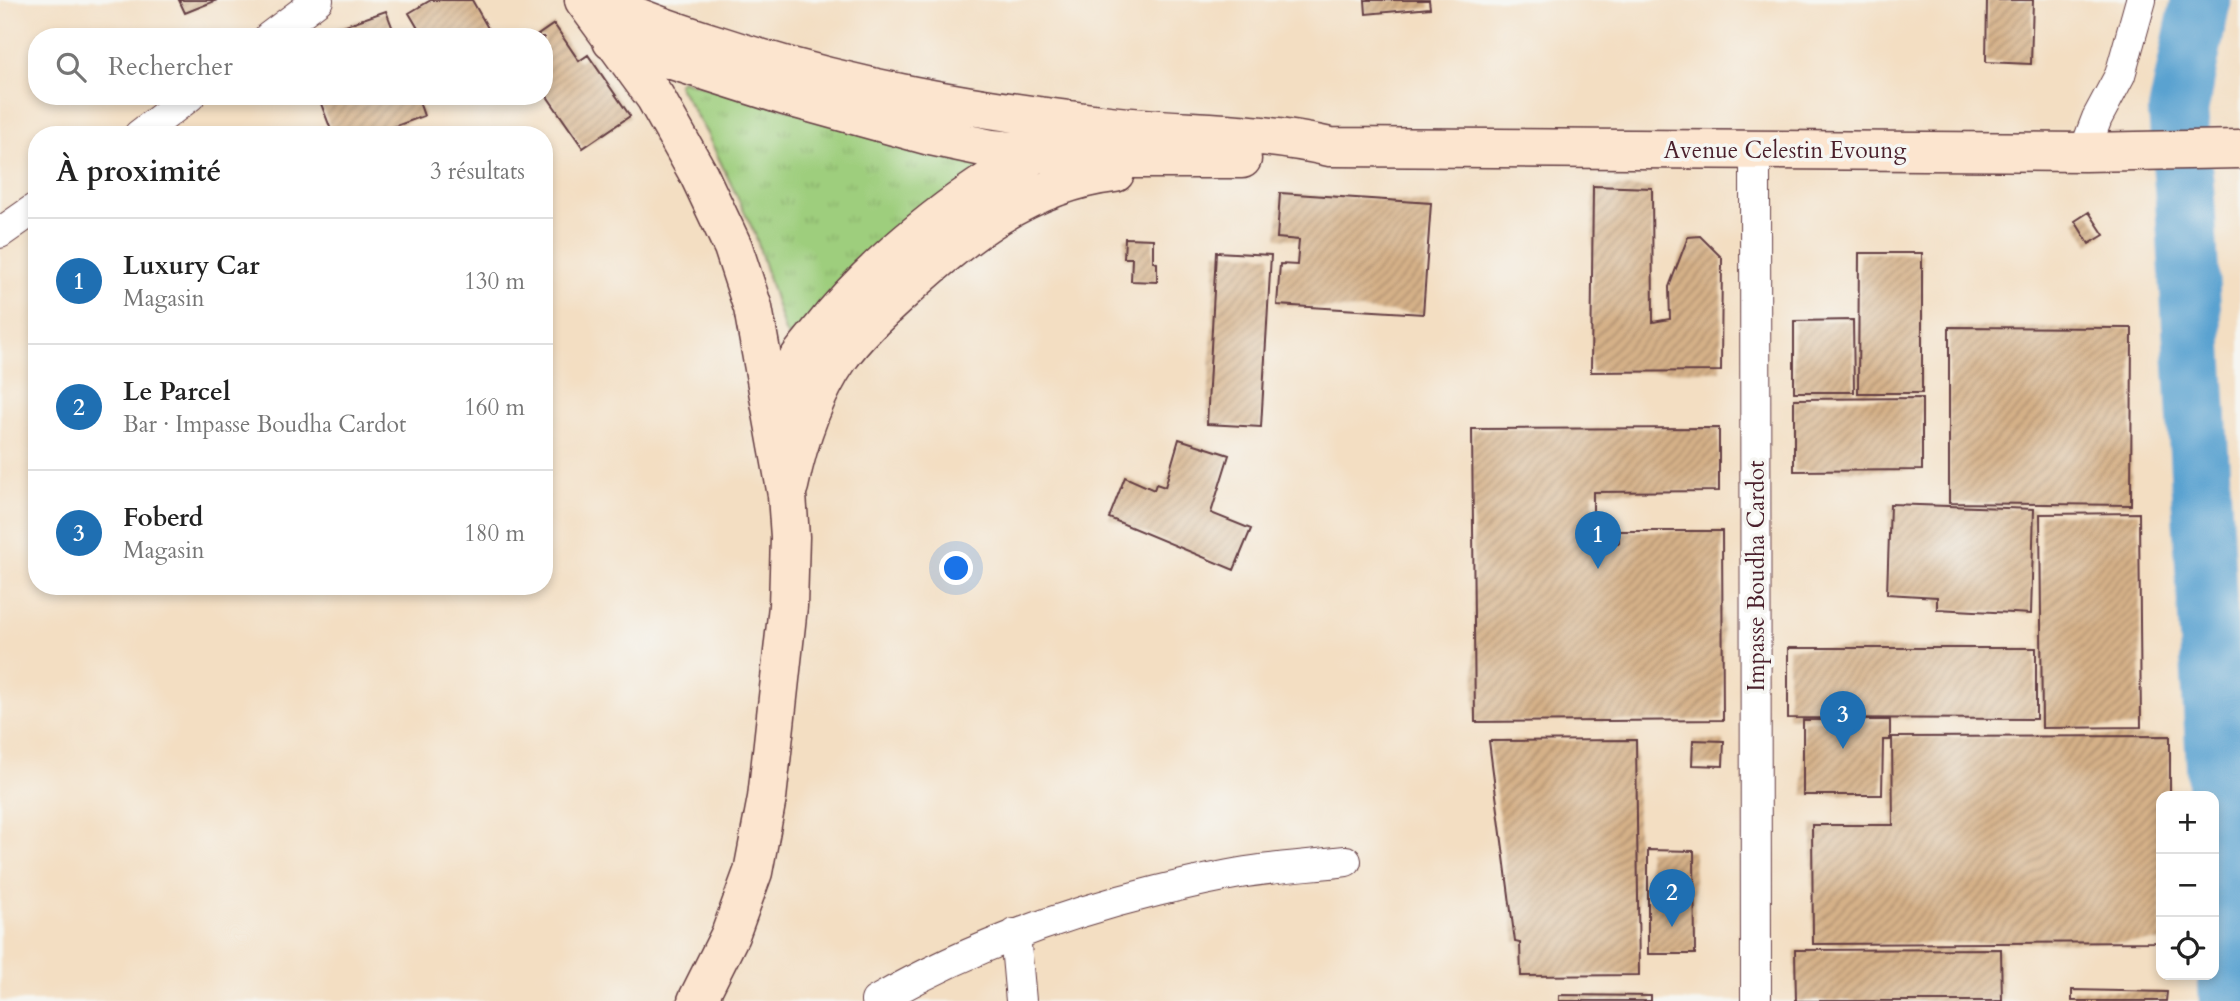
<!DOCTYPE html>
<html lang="fr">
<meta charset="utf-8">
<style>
body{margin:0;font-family:Cardo,serif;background:#f2f2f2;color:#222}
.controls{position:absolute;right:21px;bottom:21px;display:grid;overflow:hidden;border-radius:14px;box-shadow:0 4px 10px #0003}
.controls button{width:63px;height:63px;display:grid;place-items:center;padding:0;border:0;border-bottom:2px solid #e0e0e0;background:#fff;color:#222;font:35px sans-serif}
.you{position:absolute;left:957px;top:569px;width:24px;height:24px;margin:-18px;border:5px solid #fff;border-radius:50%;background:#1a73e8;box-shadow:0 0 0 10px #1a73e833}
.badge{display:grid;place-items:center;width:46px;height:46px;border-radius:50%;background:#1f6fb2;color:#fff;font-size:23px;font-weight:700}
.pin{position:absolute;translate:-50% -58px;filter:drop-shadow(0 2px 4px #0008)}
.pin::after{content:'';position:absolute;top:37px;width:24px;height:21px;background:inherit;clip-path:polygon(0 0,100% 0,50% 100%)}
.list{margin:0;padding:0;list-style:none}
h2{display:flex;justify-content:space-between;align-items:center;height:91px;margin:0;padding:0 28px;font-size:30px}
h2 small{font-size:23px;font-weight:400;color:#767676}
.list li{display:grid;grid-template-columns:46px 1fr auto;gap:21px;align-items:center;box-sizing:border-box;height:126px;padding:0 28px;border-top:2px solid #e0e0e0}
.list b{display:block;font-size:26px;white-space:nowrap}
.list p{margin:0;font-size:23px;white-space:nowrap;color:#767676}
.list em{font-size:23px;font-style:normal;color:#767676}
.icon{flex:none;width:38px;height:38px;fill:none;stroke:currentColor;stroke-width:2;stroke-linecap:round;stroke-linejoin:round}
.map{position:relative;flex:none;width:2240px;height:1001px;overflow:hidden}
.search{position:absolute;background:#fff;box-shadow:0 4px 10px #0003;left:28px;top:28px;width:525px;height:77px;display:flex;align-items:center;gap:18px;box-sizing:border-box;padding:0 24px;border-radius:28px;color:#767676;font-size:26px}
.panel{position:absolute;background:#fff;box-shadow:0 4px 10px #0003;left:28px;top:126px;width:525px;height:469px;border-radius:28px}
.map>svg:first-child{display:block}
.grass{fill:url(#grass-tufts);stroke:#747654;stroke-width:2}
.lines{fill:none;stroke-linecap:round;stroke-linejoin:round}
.river{stroke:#5aa2d0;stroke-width:60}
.building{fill:url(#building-hatch)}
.street-casing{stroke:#633c42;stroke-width:32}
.secondary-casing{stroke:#633c42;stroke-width:41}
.street{stroke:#fff;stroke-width:30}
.secondary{stroke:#fce5cf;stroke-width:38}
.labels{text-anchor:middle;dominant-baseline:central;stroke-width:7;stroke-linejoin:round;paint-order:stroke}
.street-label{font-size:23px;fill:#4a1f2b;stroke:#f6f6f2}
</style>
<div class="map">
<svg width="2240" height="1001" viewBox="0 0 2240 1001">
<defs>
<pattern id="grass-tufts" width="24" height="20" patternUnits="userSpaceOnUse" patternTransform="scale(1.75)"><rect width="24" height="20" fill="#9ece7d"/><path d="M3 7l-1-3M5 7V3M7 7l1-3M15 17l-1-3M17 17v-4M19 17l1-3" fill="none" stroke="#8ab06c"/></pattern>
<pattern id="building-hatch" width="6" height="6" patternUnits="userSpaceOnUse" patternTransform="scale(1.75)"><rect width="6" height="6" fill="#d5b188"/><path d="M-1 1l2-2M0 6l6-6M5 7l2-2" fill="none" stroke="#af8f6f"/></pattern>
</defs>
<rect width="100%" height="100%" fill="#f6f6f2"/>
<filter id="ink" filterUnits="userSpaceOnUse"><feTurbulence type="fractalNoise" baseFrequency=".0143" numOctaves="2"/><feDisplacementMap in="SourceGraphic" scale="14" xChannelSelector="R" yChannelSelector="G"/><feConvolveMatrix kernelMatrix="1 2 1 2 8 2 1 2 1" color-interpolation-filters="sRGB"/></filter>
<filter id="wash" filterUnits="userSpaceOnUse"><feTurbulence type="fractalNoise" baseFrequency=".00686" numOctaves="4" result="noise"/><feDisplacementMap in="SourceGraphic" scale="28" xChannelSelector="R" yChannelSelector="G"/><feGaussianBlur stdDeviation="1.57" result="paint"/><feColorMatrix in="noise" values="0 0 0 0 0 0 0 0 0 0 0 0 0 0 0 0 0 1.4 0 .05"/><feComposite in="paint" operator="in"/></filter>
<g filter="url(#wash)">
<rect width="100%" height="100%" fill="#f3dec2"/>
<!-- grass -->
<path class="grass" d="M681 80 987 163 794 334 788 337 785 332 755 234 707 134 678 85Z"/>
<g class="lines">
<!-- river -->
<path class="river" d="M2201 0 2178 111 2185 200 2229 1001"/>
</g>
<g id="blocks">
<!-- building -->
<path class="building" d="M179 0H217L185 13Z
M431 0H472L493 37H423L409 13Z
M1365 0H1429L1430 8 1366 14Z
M1987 0H2033L2031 64 1986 62Z
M386 11 396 37H314V36Z
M554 24 579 61 588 55 630 116 583 148 544 92V37H535Z
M333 96H417L424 116 371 135H333L320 101Z
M1593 186 1652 188 1653 322 1670 319 1669 287 1688 237 1700 236 1722 258 1721 371 1591 372Z
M1280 193 1431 203 1423 314 1277 305 1280 264 1297 265 1299 240 1277 238Z
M2089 212 2104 235 2089 244 2075 221Z
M1125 238 1153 239V262L1157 263V282L1131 281 1132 258H1124Z
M1216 252 1271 255 1261 427 1207 424Z
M1859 253H1922V393H1858Z
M1853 320 1854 392H1794V321Z
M1949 327 2132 328 2131 505 1949 503Z
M1922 398V470L1794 471V399Z
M1719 428V491L1593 492V543H1619V531H1722L1723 720 1475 722 1472 429Z
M1179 439 1229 455 1211 513 1251 529 1234 570 1109 518 1125 477 1154 490 1156 484 1165 487Z
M1890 504 2034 509 2031 614 1937 609V597L1887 594Z
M2139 513 2141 727 2042 728 2040 514Z
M1788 648H2036V719L1788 718Z
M1803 720H1890V740H1883L1882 795H1803Z
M2170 736V796H2161V942L1813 944 1812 825H1893L1892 737Z
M1636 740 1639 975 1521 976 1520 943 1515 942 1489 741Z
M1693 740 1724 741 1723 766 1692 765Z
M1648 850 1694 851 1695 954H1648Z
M2001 949 2002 1001H1796L1795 950Z
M2072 990 2167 992 2166 1001H2072Z
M1559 995 1651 996V1001H1559Z"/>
</g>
</g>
<g filter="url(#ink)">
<use href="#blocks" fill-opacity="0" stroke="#633c42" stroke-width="2"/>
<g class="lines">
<defs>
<path id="street" d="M269 37 318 0
M139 135 190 96
M1755 150 1756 1001
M2084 152 2097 118 2120 75 2141 0
M0 233 37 207
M1015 934 1021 1001
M876 1001C964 950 1059 915 1157 891 1186 884 1216 877 1246 872 1279 867 1313 865 1346 861"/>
<path id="secondary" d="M584 0 655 97 699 175 733 247 753 308 787 495 790 537 788 606 767 798 753 872 730 935 697 1001
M598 0C637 19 679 33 721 46 848 88 977 110 1109 125 1182 133 1258 130 1330 147L2084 152 2240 149
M612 41 785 96 930 136 992 149 1106 159H1242
M774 419C779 400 786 382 795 364 801 354 810 344 818 334 872 264 962 191 1041 151
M789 486C798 442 813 396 839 358 856 334 879 313 901 293 962 236 1029 183 1115 173"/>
</defs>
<!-- street casing -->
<use href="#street" class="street-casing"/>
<!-- secondary casing -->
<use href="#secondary" class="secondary-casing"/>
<!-- street -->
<use href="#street" class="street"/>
<!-- secondary -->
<use href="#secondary" class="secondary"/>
</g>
</g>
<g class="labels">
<!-- street labels -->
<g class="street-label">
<text x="1785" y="150">Avenue Celestin Evoung</text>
<text transform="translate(1756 576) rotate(-90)">Impasse Boudha Cardot</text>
</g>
</g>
</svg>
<div class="controls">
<button>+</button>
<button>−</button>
<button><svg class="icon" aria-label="locate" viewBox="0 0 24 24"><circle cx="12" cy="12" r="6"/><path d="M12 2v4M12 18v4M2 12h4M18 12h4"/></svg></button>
</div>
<div class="you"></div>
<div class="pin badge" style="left:1598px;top:569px">1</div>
<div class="pin badge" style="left:1672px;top:927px">2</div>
<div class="pin badge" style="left:1843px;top:749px">3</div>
<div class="search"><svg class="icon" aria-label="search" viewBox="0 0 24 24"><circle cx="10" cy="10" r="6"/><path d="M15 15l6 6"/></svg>Rechercher</div>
<section class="panel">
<h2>À proximité<small>3 résultats</small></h2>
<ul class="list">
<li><span class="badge">1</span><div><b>Luxury Car</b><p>Magasin</p></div><em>130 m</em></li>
<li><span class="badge">2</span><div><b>Le Parcel</b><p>Bar · Impasse Boudha Cardot</p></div><em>160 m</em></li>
<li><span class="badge">3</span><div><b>Foberd</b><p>Magasin</p></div><em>180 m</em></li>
</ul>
</section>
</div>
